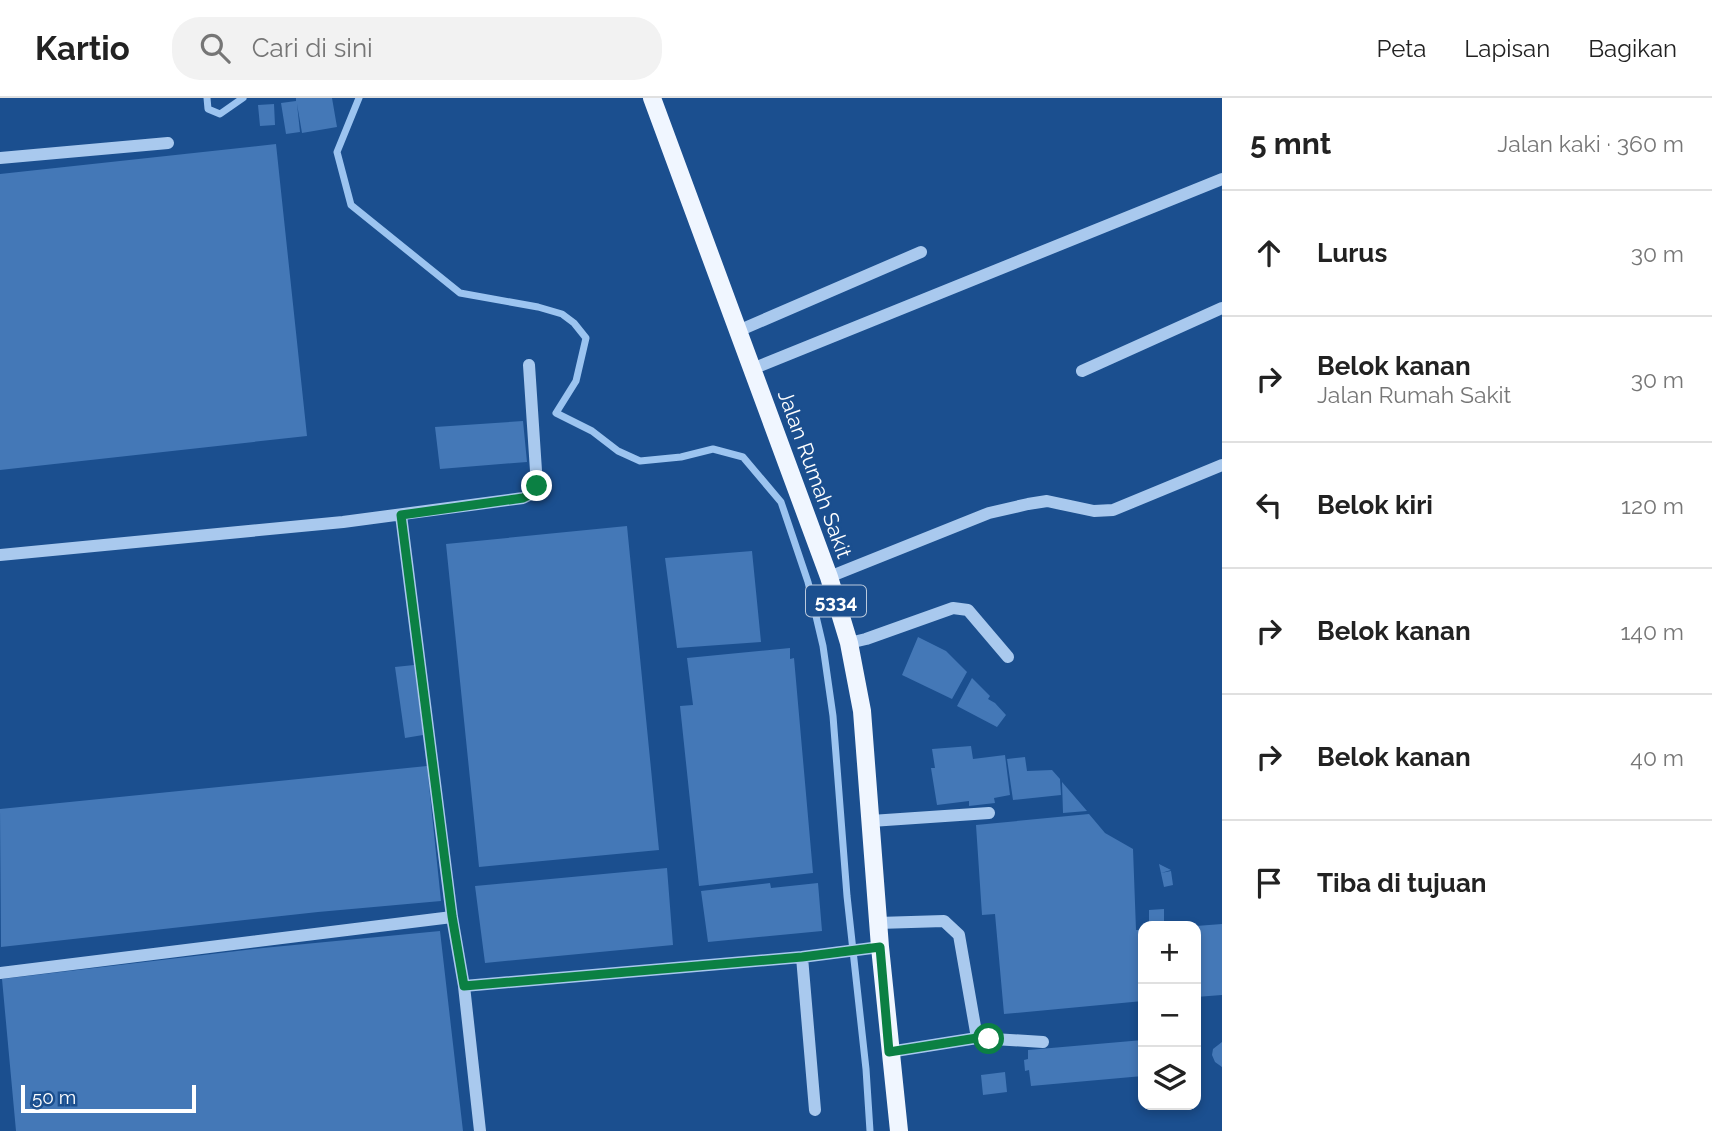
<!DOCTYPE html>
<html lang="id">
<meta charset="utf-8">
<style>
body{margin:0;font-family:Raleway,sans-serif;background:#f2f2f2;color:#222}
.controls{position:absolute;right:21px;bottom:21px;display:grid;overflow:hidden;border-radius:14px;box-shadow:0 4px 10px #0003}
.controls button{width:63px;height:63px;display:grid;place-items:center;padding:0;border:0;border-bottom:2px solid #e0e0e0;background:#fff;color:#222;font:35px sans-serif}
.scale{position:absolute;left:21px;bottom:18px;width:175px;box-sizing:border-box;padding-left:7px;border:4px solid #fff;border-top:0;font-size:19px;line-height:24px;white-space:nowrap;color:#fff;-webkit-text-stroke:5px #1b4f8f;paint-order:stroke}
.stop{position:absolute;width:21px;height:21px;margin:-16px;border:5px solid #0b8043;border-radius:50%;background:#fff}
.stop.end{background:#0b8043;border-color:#fff;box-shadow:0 2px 7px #0008}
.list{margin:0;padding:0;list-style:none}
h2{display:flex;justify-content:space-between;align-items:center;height:91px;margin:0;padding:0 28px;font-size:30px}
h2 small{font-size:23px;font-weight:400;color:#767676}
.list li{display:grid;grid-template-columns:46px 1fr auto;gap:21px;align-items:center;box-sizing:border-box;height:126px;padding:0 28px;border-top:2px solid #e0e0e0}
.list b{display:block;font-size:26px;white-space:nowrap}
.list p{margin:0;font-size:23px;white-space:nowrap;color:#767676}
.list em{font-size:23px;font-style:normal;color:#767676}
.icon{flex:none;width:38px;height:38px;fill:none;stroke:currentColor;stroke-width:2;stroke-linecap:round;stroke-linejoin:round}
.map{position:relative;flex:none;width:1222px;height:1033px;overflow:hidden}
header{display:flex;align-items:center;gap:42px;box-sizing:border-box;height:98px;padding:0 35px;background:#fff;border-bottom:2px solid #e0e0e0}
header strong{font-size:33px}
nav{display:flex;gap:38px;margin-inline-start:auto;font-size:24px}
.search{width:490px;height:63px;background:#f2f2f2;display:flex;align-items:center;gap:18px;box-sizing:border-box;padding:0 24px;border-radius:28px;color:#767676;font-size:26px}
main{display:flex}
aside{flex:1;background:#fff}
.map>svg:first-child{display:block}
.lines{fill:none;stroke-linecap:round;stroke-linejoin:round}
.stream{stroke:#9cc4f0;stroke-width:7}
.building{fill:#4478b7}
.minor{stroke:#a9c9ee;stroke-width:12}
.major{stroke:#f0f6ff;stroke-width:18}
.route{stroke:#0b8043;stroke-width:9}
.labels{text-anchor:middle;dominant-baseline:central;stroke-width:5;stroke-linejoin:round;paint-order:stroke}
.shield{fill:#1b4f8f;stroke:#bbcadd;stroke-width:2}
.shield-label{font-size:19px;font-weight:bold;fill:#fff}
.street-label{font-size:21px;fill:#fff;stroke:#1b4f8f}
</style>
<header>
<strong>Kartio</strong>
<div class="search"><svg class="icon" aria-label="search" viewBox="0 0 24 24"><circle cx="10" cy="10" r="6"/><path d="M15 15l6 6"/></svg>Cari di sini</div>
<nav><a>Peta</a><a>Lapisan</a><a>Bagikan</a></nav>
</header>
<main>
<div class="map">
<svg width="1222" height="1033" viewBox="0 0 1222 1033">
<rect width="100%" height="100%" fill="#1b4f8f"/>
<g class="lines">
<!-- stream -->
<path class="stream" d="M207 0 208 11 220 16 243 0
M359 0 337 54 351 107 460 195 538 209 562 216 574 225 586 240 576 283 556 315 592 333 618 353 640 363 681 359 713 351 743 359 781 404 808 484 823 548 833 618 847 798 866 971 870 1033"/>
</g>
<!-- building -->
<path class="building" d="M296 0H332L337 29 302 35 297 6 300 34 286 36 281 5 296 3Z
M274 6 275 27 260 28 258 7Z
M276 46 307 338 0 372V76Z
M523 323 527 364 440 371 435 329Z
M627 428 659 752 479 769 446 446Z
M752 453 761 544 677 550 665 460Z
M918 539 946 553 967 574 952 601 902 577Z
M790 550V561L794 560 813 775 699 788 680 608 693 607 687 560Z
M414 567 423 637 405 640 395 569Z
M972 580 990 598 988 601 995 605 1006 617 997 629 957 608Z
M971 648 973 661 1005 657 1010 697 994 700 995 705 969 708V703L937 707 931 670H935L932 651Z
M1025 659 1027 673 1052 672 1060 681 1061 697 1013 702 1007 661Z
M427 668 441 803 318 814 1 849 0 711Z
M1062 684 1087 713 1063 715Z
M1089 716 1105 735 1133 751 1136 832H1143V903L1004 916 995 816 982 817 976 727Z
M1159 766 1171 772 1161 775 1171 773 1173 787 1164 789Z
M667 770 673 847 485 865 475 788Z
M770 785 771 790 818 785 822 833 708 844 701 793Z
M1164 811V828H1149V812Z
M1222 826V897L1196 899V828Z
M440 833 463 1033H16L2 881 263 850Z
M1143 942V978L1031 988 1029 972 1025 973 1024 962 1028 961V952Z
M1222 944V969L1215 964 1212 957 1213 951Z
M1005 974 1007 994 983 997 981 977Z"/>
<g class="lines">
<!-- minor -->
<path class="minor" d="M0 60 168 45
M738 233 921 154
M752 271 1222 81
M1082 273 1222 210
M401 417 452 819 464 888 802 859 880 849
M0 457 343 424 523 400 531 396 537 388 529 267
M829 479 989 415 1028 406 1047 403 1094 413 1113 412 1222 367
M849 545 866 541 953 510 968 512 1008 559
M871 723 989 715
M878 825 944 823 959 837 977 940 1043 944
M802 859 815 1012
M0 875 452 819
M464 888 480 1033
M889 954 977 940"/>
<!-- major -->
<path class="major" d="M652 0 829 479 849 545 862 613 880 849 899 1033"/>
</g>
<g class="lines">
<!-- route -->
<path class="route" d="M537 388 531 396 523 400 401 417 452 818 464 888 802 859 880 849 889 954 977 940 989 941"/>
</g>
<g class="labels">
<!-- shield labels -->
<rect class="shield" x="806" y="487.5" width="60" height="31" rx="5"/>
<g class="shield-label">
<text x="836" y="503">5334</text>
</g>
<!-- street labels -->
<g class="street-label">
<text transform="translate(815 376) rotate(70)">Jalan Rumah Sakit</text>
</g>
</g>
</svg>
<div class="controls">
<button>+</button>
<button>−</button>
<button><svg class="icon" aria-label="layers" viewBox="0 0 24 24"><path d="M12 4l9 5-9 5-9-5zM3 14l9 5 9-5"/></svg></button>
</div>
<div class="scale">50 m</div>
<div class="stop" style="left:989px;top:941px"></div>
<div class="stop end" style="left:537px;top:388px"></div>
</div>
<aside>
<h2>5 mnt<small>Jalan kaki · 360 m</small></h2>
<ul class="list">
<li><svg class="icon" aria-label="ahead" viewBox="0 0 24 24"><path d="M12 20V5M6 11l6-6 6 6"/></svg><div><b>Lurus</b></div><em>30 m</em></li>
<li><svg class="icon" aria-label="right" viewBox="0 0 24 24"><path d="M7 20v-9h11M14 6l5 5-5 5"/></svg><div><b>Belok kanan</b><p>Jalan Rumah Sakit</p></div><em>30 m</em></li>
<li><svg class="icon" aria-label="left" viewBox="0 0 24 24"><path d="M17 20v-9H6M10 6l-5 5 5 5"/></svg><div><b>Belok kiri</b></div><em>120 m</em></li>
<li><svg class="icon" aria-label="right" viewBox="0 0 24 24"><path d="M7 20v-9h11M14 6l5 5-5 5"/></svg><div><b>Belok kanan</b></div><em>140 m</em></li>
<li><svg class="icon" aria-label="right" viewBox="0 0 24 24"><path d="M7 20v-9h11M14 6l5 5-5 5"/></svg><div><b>Belok kanan</b></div><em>40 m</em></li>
<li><svg class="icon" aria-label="arrive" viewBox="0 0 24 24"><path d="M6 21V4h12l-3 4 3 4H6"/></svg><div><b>Tiba di tujuan</b></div></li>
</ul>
</aside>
</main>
